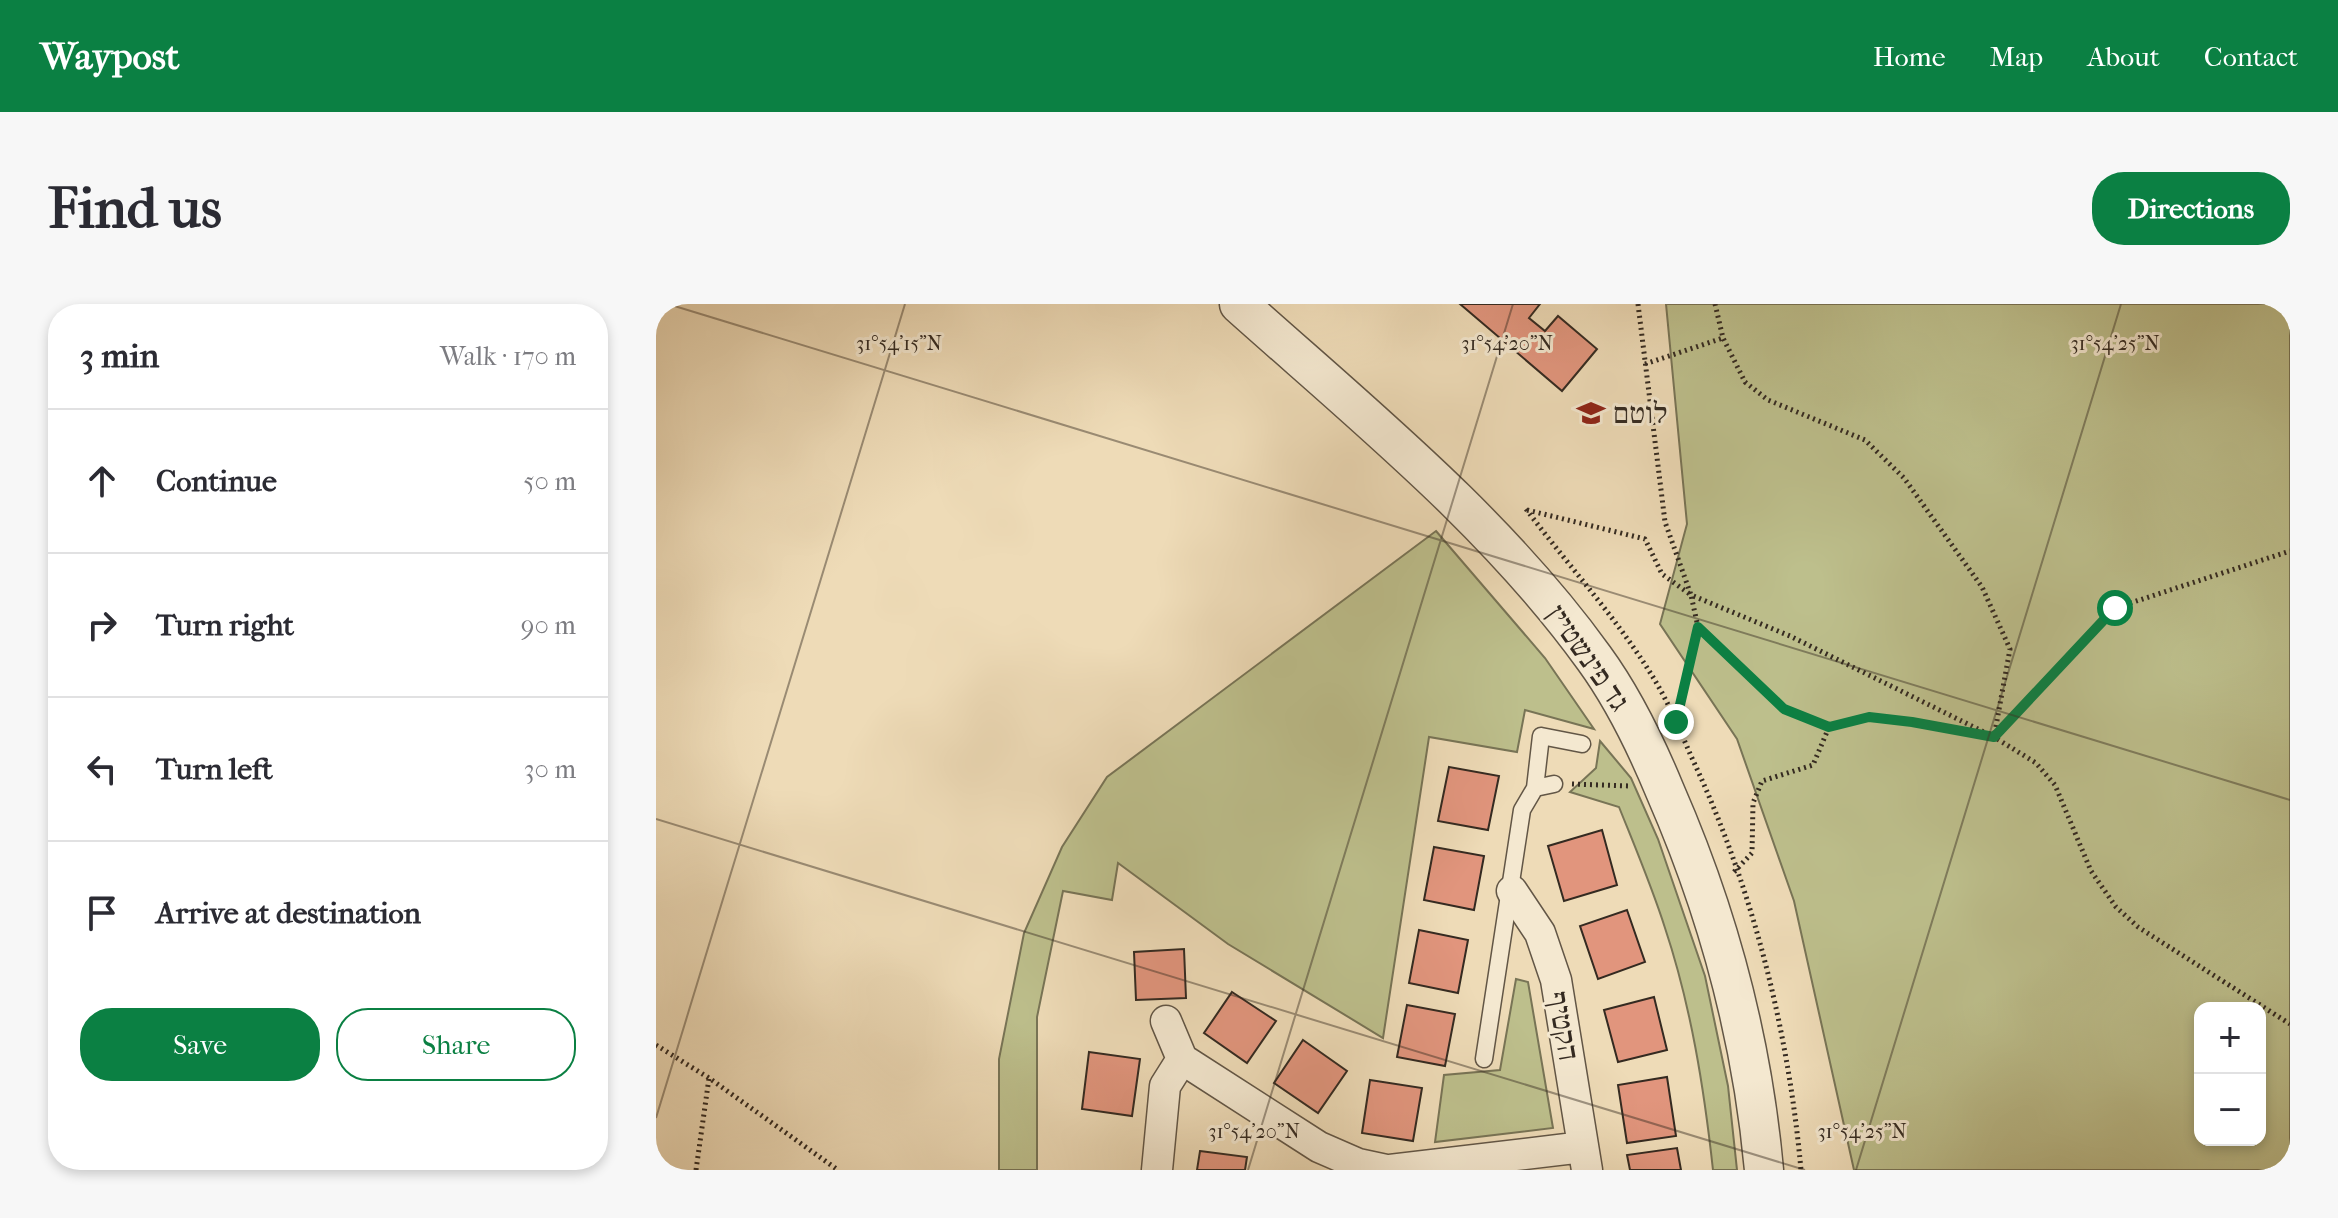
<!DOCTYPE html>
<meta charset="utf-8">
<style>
body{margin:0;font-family:"IM FELL French Canon","Frank Ruhl Libre",serif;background:#f7f7f7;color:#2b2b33}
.controls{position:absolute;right:24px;bottom:24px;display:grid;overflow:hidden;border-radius:16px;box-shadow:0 4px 12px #0003}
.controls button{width:72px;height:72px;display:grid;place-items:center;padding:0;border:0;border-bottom:2px solid #e1e1e2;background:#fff;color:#2b2b33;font:40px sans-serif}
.stop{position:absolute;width:24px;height:24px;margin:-18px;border:6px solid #0b8043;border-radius:50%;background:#fff}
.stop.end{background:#0b8043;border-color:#fff;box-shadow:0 2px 8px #0008}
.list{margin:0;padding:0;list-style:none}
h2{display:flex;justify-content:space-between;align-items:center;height:104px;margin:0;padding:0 32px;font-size:34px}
h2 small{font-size:26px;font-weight:400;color:#7c7c81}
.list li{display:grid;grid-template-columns:52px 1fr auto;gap:24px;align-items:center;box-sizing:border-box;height:144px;padding:0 32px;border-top:2px solid #e1e1e2}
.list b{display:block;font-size:30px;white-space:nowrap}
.list em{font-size:26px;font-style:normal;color:#7c7c81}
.actions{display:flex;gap:16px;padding:24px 32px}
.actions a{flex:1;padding:18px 0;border:2px solid #0b8043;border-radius:32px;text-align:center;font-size:28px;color:#0b8043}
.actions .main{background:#0b8043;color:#fff}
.icon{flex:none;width:44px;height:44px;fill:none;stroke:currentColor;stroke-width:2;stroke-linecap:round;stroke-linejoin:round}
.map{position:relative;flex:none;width:1634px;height:866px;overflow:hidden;border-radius:32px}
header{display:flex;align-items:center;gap:48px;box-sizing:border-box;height:112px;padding:0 40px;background:#0b8043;color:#fff}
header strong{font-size:38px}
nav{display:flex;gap:44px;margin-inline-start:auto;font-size:28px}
.intro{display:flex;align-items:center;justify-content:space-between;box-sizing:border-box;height:192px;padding:0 48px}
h1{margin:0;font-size:56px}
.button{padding:20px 36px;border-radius:32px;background:#0b8043;color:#fff;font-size:28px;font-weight:700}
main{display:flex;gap:48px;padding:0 48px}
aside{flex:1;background:#fff;border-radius:32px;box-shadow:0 4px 12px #0003}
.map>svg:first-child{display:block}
.green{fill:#bdbf8c;stroke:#787456;stroke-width:2;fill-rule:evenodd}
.building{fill:#e1957d;stroke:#342a21;stroke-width:2}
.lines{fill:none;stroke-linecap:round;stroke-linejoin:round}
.service-casing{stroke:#625646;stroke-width:19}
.minor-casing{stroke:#625646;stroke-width:33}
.tertiary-casing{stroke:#625646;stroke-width:41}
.path{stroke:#342a21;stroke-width:5;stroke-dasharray:2 4;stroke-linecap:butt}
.service{stroke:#f4e8d0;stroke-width:16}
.minor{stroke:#f4e8d0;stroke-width:30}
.tertiary{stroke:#f4e8d0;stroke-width:38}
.route{stroke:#0b8043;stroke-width:10}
.ticks{fill:none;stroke:#342a21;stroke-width:2;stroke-opacity:0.45}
.labels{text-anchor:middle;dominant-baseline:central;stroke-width:6;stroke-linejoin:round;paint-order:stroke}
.poi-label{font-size:30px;fill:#342a21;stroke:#f4e8d0;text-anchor:start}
.street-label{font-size:30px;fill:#342a21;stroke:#f4e8d0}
.ticks-label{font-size:20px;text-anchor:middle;fill:#342a21;stroke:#f4e8d0;stroke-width:6;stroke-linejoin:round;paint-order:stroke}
</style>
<header>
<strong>Waypost</strong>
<nav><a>Home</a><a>Map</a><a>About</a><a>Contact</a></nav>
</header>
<div class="intro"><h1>Find us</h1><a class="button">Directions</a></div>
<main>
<aside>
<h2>3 min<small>Walk · 170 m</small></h2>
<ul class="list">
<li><svg class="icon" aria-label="ahead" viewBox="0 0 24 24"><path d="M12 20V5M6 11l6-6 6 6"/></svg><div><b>Continue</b></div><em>50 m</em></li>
<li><svg class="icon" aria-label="right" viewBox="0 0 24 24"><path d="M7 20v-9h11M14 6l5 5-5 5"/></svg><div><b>Turn right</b></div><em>90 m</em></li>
<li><svg class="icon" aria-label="left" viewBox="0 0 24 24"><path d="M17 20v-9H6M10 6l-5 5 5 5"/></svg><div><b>Turn left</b></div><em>30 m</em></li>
<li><svg class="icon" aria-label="arrive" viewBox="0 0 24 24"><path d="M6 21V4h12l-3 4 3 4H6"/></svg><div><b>Arrive at destination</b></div></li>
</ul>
<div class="actions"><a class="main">Save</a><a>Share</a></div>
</aside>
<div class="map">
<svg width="1634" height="866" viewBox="0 0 1634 866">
<rect width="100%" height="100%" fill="#eedbb7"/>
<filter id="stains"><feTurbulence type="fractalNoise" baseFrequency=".0025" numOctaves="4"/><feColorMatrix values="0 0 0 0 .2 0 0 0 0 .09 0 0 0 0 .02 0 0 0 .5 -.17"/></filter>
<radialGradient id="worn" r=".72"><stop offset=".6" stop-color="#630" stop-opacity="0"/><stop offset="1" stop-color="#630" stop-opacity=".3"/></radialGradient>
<!-- green -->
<path class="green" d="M1010 0H1634V866H1198L1138 597 1081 435 1004 320 1031 220ZM1544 704H1604V836H1544Z
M780 227 889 354 938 425 869 406 861 448 773 433 727 734 572 640 462 559 456 596 407 587 381 713V866H343V755L368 629 406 543 451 473Z
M944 437 975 474 1002 535 1049 672 1072 782 1081 866H1057C1048 784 1035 702 1009 624 996 583 979 543 963 503L914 488 940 464Z
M860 675 872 678 897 824 779 838 788 771 844 766Z"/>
<!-- building -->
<path class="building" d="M804 0H884L873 14 889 27 902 12 941 45 906 87Z
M793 463 843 472 832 526 782 517Z
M946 526 961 581 908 597 892 542Z
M778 543 828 552 818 606 768 596Z
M971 606 989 658 942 675 924 622Z
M763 626 812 636 802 689 753 679Z
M528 645 530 694 480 696 478 648Z
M576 688 620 717 591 759 548 729Z
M998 693 1011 746 962 758 948 706Z
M751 701 799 710 789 762 741 753Z
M647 736 691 767 662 809 618 779Z
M433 748 484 755 476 812 426 805Z
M1011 773 1020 832 971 839 962 781Z
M714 776 766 784 757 837 706 829Z
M1021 844 1025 866H974L971 851Z
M544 847 591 853 589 866H541Z"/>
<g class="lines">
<defs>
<path id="service" d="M879 484 885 432 926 440
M828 755 866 506 879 484 898 480"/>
<path id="minor" d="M856 587 884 629 900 676 931 866
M510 717 526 755 663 843 702 860 730 866
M501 866 509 782 526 755
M734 866 927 843"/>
<path id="tertiary" d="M583 0C707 111 840 218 938 354 968 395 990 441 1009 487 1062 608 1096 734 1108 866"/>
</defs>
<!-- service casing -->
<use href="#service" class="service-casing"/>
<!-- minor casing -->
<use href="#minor" class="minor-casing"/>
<!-- tertiary casing -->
<use href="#tertiary" class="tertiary-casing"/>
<!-- path -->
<path class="path" d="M982 0 1009 218 1035 291 1134 332 1338 433 1380 459 1399 481 1435 567 1460 603 1482 623 1634 720
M1059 0 1067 34 1089 78 1112 96 1209 136 1248 174 1326 283 1354 345 1338 433
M989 60 1067 34
M870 205C911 260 959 312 995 370 1011 395 1023 424 1035 452 1096 582 1132 723 1145 866
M871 206 989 235 1006 270 1035 291 1042 323 1128 405 1173 423 1213 413 1256 418 1329 431
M1020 418 1042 324
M1338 432 1459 304 1634 247
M916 480 974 482
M1078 568 1096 549 1097 499 1106 477 1157 461 1173 423
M0 741 53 774 182 866
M40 866 53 774"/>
<!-- service -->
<use href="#service" class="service"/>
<!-- minor -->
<use href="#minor" class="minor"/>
<!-- tertiary -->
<use href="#tertiary" class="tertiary"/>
</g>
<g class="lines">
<!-- route -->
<path class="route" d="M1020 418 1042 323 1128 405 1173 423 1213 413 1256 418 1338 433 1459 304"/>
</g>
<!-- ticks -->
<path class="ticks" d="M12 0 1634 496M0 515 1149 866M0 814 249 0M592 866 857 0M1200 866 1465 0"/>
<!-- icons -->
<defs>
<symbol id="school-bare" viewBox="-9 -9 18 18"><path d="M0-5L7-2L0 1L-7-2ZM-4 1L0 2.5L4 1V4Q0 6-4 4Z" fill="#8f2418" stroke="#f4e8d0" stroke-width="2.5" paint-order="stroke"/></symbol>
</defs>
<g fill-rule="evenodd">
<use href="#school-bare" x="915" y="89" width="40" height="40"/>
</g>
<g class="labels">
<!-- poi labels -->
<g class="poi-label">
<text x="957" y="109">לוטם</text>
</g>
<!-- street labels -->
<g class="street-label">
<text transform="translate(932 354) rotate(55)">גד פינשטיין</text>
<text transform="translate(907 722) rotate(80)">הקטיף</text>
</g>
</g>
<g class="ticks-label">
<text x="243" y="46">31°54'15"N</text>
<text x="851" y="46">31°54'20"N</text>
<text x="1459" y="46">31°54'25"N</text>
<text x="598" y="834">31°54'20"N</text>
<text x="1206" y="834">31°54'25"N</text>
</g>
<rect width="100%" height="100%" filter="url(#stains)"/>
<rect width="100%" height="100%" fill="url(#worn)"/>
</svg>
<div class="controls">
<button>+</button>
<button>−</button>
</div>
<div class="stop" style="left:1459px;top:304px"></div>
<div class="stop end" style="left:1020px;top:418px"></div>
</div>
</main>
